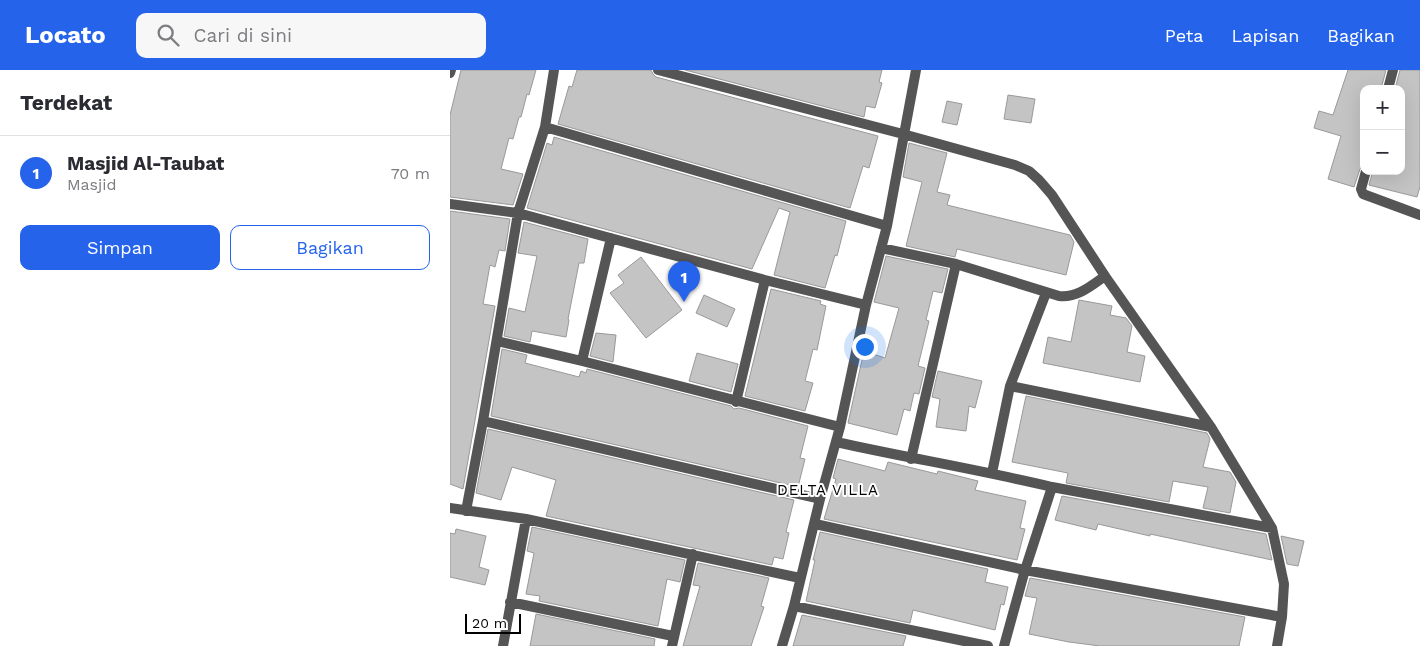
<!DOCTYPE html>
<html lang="id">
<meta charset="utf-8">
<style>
body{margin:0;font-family:"Work Sans",sans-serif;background:#f7f7f7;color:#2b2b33}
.controls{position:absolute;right:15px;top:15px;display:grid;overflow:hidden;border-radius:10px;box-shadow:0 5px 20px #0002}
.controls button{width:45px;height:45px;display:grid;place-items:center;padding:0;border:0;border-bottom:1px solid #e1e1e2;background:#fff;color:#2b2b33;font:25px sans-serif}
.scale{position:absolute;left:15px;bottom:12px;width:56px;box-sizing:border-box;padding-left:5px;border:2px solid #000;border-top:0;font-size:14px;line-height:18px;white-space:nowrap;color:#000;-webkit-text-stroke:4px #fff;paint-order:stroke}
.you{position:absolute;left:414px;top:276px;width:18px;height:18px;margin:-12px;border:4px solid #fff;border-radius:50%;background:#1a73e8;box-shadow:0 0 0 8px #1a73e833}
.badge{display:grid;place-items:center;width:32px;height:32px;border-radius:50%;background:#2563eb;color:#fff;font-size:16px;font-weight:700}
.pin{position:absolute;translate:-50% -41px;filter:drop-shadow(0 1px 2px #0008)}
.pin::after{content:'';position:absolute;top:26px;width:18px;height:15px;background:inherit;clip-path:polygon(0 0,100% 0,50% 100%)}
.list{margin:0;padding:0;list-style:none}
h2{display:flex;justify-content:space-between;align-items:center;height:65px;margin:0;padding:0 20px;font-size:21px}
h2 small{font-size:16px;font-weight:400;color:#7c7c81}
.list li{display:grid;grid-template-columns:32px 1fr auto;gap:15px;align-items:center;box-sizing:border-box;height:75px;padding:0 20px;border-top:1px solid #e1e1e2}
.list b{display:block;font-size:19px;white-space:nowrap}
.list p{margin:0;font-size:16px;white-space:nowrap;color:#7c7c81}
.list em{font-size:16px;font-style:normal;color:#7c7c81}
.actions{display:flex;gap:10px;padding:15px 20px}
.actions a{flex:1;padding:11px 0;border:1px solid #2563eb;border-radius:10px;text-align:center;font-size:18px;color:#2563eb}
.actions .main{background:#2563eb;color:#fff}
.icon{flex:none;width:28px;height:28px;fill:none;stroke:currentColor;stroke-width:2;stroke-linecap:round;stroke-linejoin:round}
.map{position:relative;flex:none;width:970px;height:576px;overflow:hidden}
header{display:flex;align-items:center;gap:30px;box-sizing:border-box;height:70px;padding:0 25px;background:#2563eb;color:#fff}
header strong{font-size:24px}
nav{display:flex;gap:28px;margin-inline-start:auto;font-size:18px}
.search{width:350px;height:45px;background:#f7f7f7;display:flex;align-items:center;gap:12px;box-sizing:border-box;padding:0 18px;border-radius:10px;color:#7c7c81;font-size:19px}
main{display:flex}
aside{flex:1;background:#fff}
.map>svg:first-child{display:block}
.building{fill:#c4c4c4;stroke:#999}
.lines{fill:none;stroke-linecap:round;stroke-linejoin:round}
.street{stroke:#555;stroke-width:10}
.labels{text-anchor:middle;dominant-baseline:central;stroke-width:4;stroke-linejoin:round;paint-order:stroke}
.neighbourhood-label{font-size:15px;letter-spacing:1px;fill:#000;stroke:#fff}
</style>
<header>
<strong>Locato</strong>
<div class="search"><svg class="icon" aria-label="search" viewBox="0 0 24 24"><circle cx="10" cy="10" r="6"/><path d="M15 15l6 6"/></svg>Cari di sini</div>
<nav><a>Peta</a><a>Lapisan</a><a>Bagikan</a></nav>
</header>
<main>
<aside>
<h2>Terdekat<small></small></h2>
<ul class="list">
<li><span class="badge">1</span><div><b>Masjid Al-Taubat</b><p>Masjid</p></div><em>70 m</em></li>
</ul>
<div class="actions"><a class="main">Simpan</a><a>Bagikan</a></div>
</aside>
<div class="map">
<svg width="970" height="576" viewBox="0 0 970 576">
<rect width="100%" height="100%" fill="#fff"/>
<!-- building -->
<path class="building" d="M11 0H86L79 25 77 24 71 47H69L63 69 59 68 51 99 73 104 63 135 0 127V45Z
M127 0H201L203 4 206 7 428 66 419 98 413 96 400 138 108 54 119 16 122 17Z
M235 0H432L429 12 432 13 425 38 416 36 414 47Z
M898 0H936L931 19H914V95L910 99 904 117 878 109 891 66 864 58 869 41 883 45Z
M950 0H970V117L967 127 919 115 923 101H951V19H945Z
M558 25 585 29 581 53 554 49Z
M497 31 512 34 507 55 492 52Z
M104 67 396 151 387 186 385 185 375 218 324 205 340 142 329 138 302 199 77 138 97 73 102 75Z
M459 73 497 83 487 122 500 125 497 135 620 165 624 172 616 205 507 179 505 187 456 176 472 112 453 107Z
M0 141 60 149 55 181 49 180 45 197 40 195 33 234 45 236 13 419 0 414Z
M74 152 138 169 134 193H129L118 249 119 250 116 267 82 261 80 272 54 266 59 238 75 242 87 186 68 183Z
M436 186 498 199 492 223 483 221 476 250 479 251 468 296 475 298 469 324 464 323 460 341 454 339 447 365 398 353 414 281 435 288 449 238 424 232Z
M191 187 232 240 196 268 160 223 174 213 168 205Z
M321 219 371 231 370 234 376 236 367 280 363 279 355 311 363 313 355 341 295 326Z
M254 225 285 239 277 257 246 243Z
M629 230 662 236 660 245 676 248 682 256 677 282 695 286 690 312 593 293 598 267 621 272Z
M146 263 166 265 163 292 140 286Z
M52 279 77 285 75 293 129 307 131 301 136 303 137 299 281 336 284 339 289 338 358 356 350 388 355 389 348 417 41 346Z
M247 283 288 294 281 322 239 311Z
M488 301 532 311 525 338 519 336 516 361 486 357 490 329 482 327Z
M576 326 757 363 760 369 753 397 780 402 786 412 780 443 753 438 758 417 723 411 719 432 616 413 618 403 562 392Z
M38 359 344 430 336 462 339 463 333 489 324 487 322 495 96 446 106 410 62 397 51 430 26 423Z
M388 389 435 401 438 392 487 404 488 401 528 411 525 420 576 431 570 458 575 459 567 490 374 449 386 409 383 408Z
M612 426 816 464 822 490 700 464V466L648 454 646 460 605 450Z
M82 457 235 490 230 512 217 509 208 556 89 531 90 526 76 524 84 483 77 481Z
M6 459 36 466 29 497 39 500 35 515 0 507V463L5 464Z
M370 462 538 499 535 512 558 517 554 535 551 534 545 560 463 540 460 553 356 531 365 490H363Z
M831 466 854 471 848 496 837 494Z
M248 493 319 508 311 536 314 537 301 576H233L250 516 243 515Z
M580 508 795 547 789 576H650L619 572 579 564 587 528 575 526Z
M86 544 205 569 204 576H80Z
M352 545 456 566 453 576H343Z"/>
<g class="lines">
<!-- street -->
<path class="street" d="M208 0 453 64 565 95 579 101 589 110 602 125 655 206C641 216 627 228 609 226L506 194 431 178
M0 3 1 0
M938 19 943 0
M95 57 437 156
M916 101 911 119 913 124 970 145
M0 134 68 143 315 210 416 235
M655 206 761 357 822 458 834 514 832 547 827 576
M47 271 132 291 390 357
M132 291 161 168
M560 316 761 357
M286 332 315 210
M33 351 370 429
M386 372C458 388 531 400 602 417L575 500 554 576
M461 389 506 194
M542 403 560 316 596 223
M602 417 822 458
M0 438 76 449 350 508
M16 441 33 351 68 143 95 57 104 0
M365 454 575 500 832 547
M60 532 223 566
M344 536 538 576
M53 576 76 449
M222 576 243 484
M332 576 344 536 370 429 390 357 416 235 437 156 466 0"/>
</g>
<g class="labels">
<!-- neighbourhood labels -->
<g class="neighbourhood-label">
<text x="378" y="420">DELTA VILLA</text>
</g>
</g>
</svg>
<div class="controls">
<button>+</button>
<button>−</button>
</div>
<div class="scale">20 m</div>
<div class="you"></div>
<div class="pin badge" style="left:234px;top:232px">1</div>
</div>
</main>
